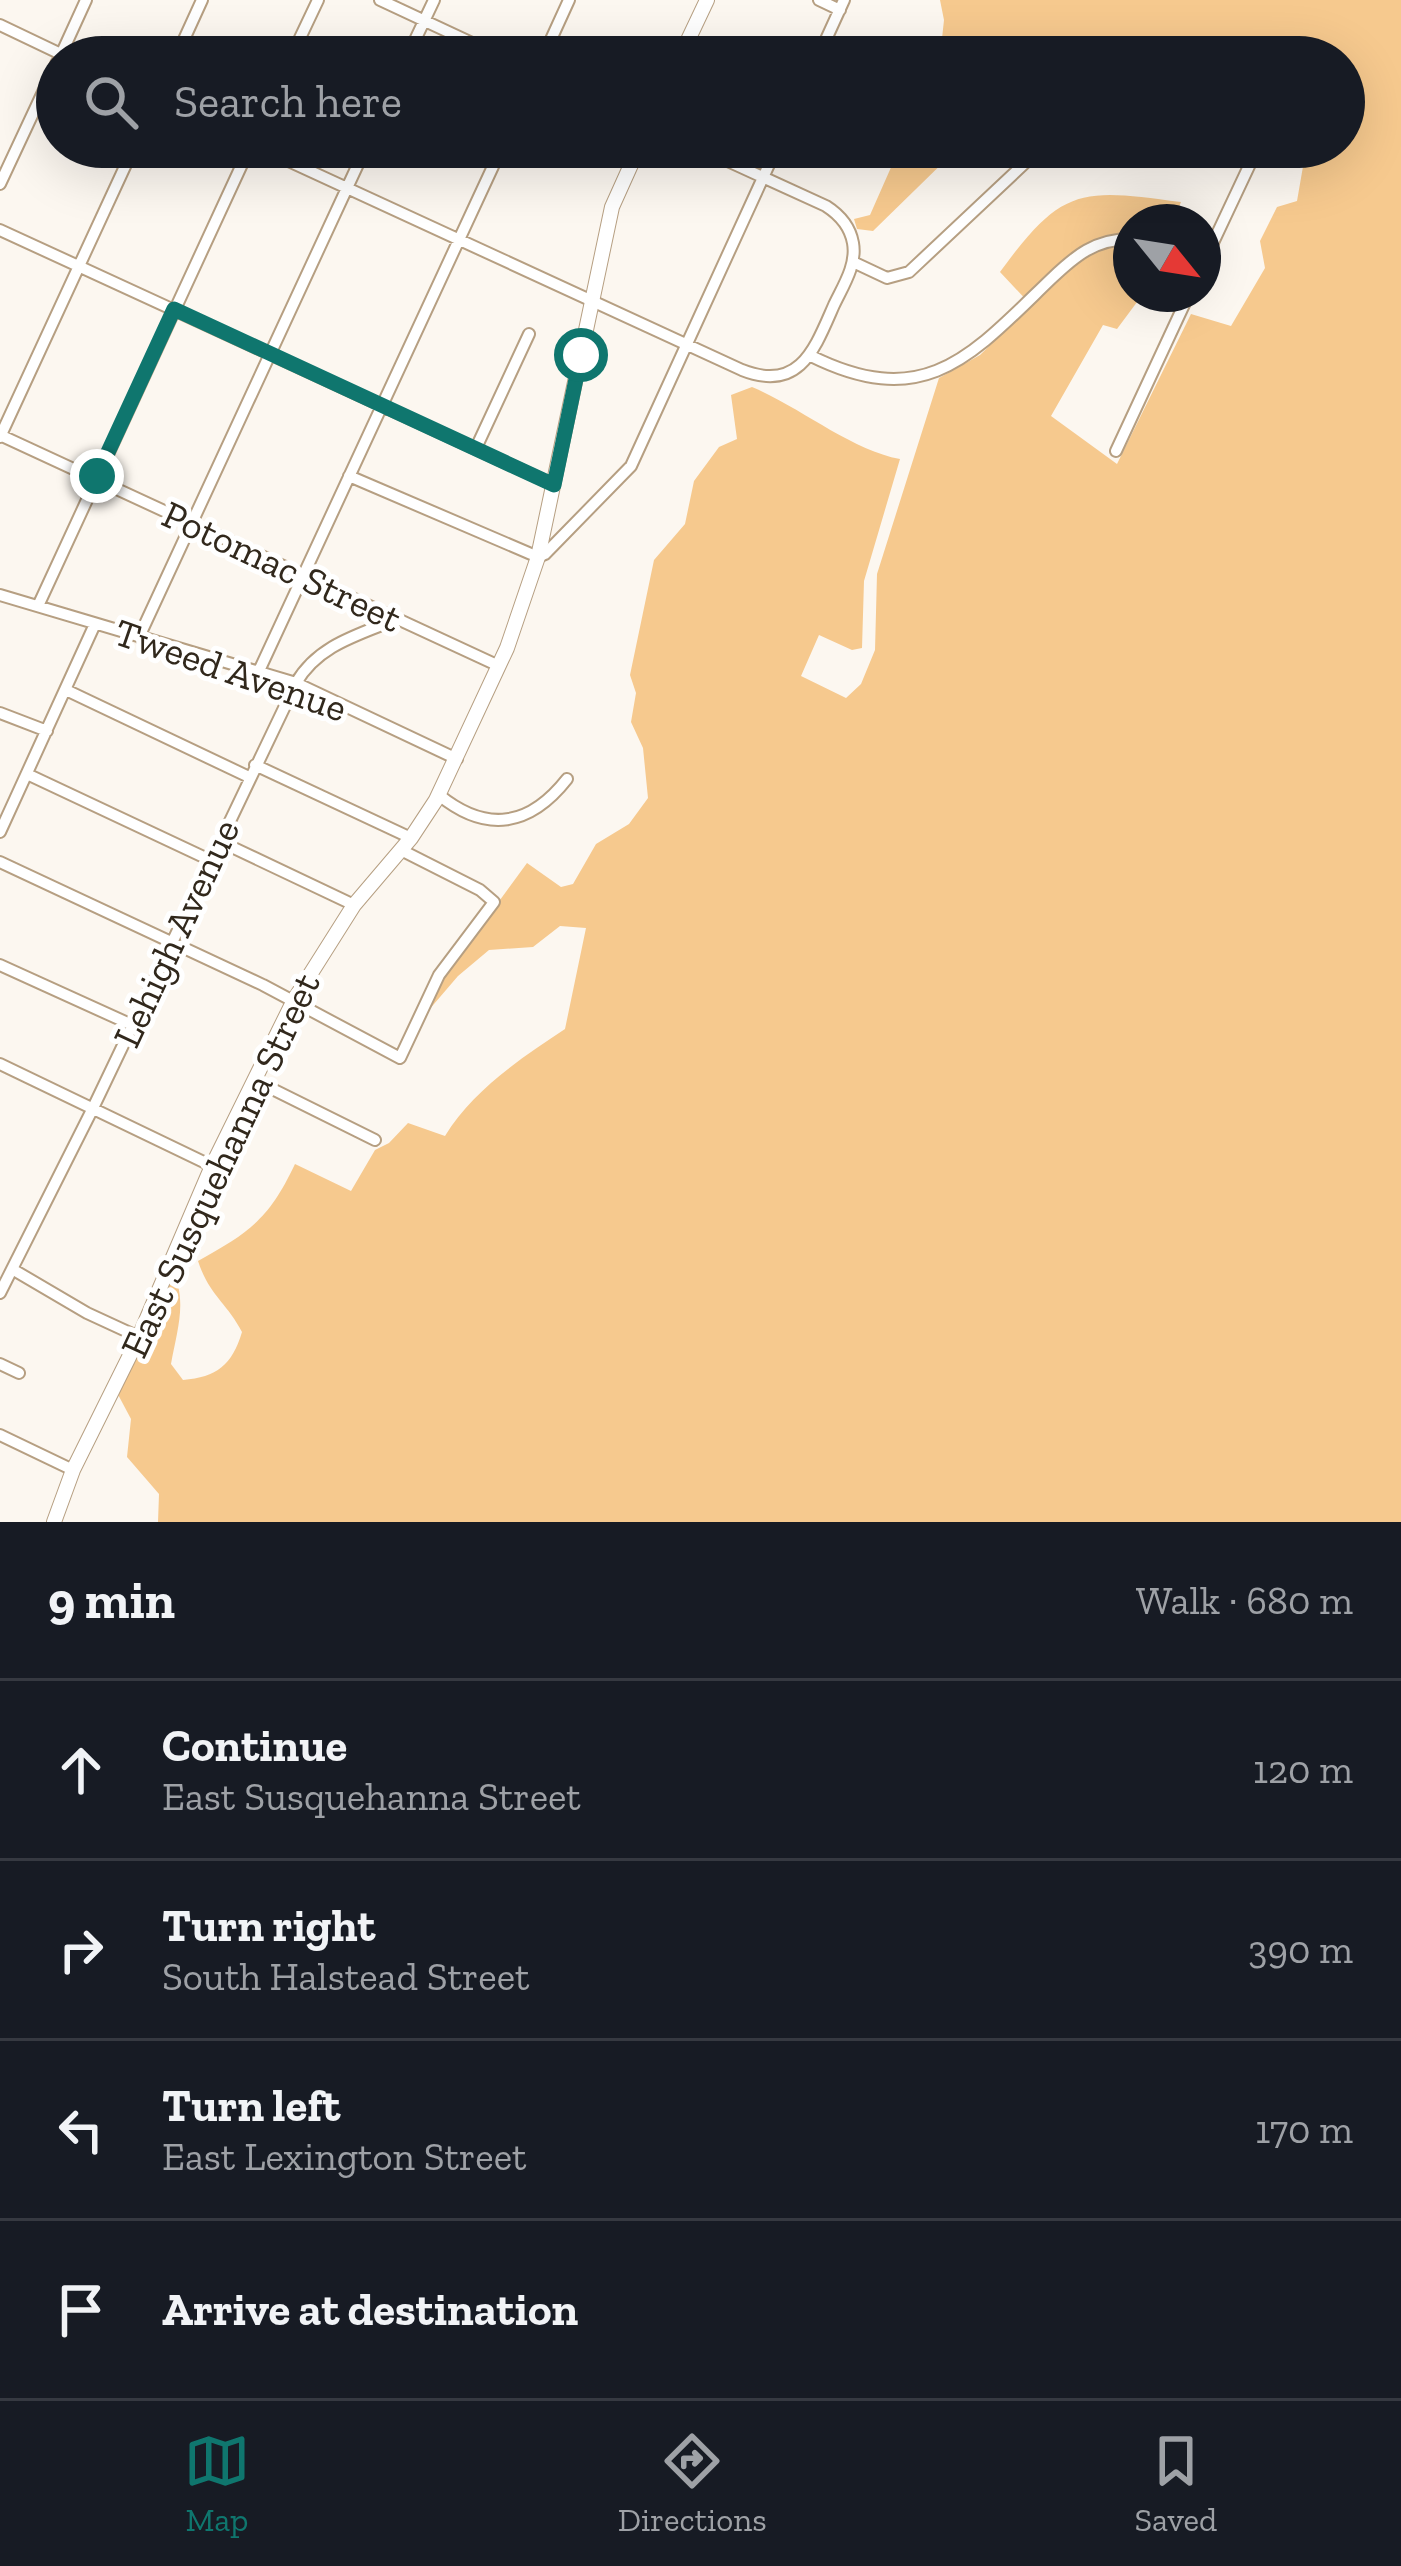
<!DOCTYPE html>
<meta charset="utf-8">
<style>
body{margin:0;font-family:"Zilla Slab",serif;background:#242831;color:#f1f3f6}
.compass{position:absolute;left:1113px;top:204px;width:108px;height:108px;border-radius:50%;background:#171b24;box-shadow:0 12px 48px #0002;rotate:120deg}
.stop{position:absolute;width:36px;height:36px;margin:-27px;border:9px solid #0f766e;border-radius:50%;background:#fff}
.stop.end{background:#0f766e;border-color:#fff;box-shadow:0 3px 12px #0008}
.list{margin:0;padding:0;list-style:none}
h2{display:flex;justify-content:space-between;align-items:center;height:156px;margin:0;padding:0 48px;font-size:51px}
h2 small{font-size:39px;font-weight:400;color:#9ea1a6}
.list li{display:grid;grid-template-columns:78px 1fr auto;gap:36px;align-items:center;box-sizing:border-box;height:180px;padding:0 48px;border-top:3px solid #363941}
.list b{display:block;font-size:45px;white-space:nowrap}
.list p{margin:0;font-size:39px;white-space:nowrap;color:#9ea1a6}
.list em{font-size:39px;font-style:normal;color:#9ea1a6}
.icon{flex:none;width:66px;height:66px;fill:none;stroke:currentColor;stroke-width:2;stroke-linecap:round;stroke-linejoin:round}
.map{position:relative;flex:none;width:1401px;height:1522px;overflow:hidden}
.search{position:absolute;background:#171b24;box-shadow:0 12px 48px #0002;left:36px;right:36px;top:36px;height:132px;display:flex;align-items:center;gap:30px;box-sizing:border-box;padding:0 42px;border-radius:66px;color:#9ea1a6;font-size:45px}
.sheet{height:876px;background:#171b24}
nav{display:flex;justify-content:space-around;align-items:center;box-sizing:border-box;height:168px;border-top:3px solid #363941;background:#171b24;font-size:33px;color:#9ea1a6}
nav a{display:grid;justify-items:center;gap:6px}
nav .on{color:#0f766e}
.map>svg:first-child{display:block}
.green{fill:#f6c98e}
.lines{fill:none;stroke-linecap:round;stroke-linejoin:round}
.minor-casing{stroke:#b69f82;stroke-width:14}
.major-casing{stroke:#b69f82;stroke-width:16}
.minor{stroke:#fff;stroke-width:10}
.major{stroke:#fff;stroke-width:14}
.route{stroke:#0f766e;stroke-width:15}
.labels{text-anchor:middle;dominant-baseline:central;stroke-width:10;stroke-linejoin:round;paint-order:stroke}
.street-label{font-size:39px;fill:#31281c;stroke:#fff}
</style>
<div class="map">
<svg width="1401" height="1522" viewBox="0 0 1401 1522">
<rect width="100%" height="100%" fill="#fcf7f0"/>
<!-- green -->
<path class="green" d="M940 0H1401V1522H158L159 1494 127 1457 131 1419 114 1387 170 1267C189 1297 177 1330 171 1364L183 1380C217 1377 232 1365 242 1332 227 1303 209 1295 198 1261 250 1232 269 1219 295 1164L351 1191 375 1150 389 1143 408 1123 445 1136C472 1091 521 1058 565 1029L586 928 560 926 533 947 489 950 458 976 422 1018 430 996 527 863 561 887 573 884 596 844 629 824 648 798 643 748 631 722 636 693 630 675 654 560 685 524 694 481 719 447 737 439 731 395 752 387C800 407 851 450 900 459L864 581 862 648 852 650 819 635 801 676 846 698 861 684 875 650 877 574 939 378 980 355 1031 305 1000 272C1062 187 1080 188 1181 202L1173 222H1131V294H1143L1117 329 1103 325 1051 416 1117 464 1191 314 1231 326 1265 268 1260 241 1277 207 1297 201 1305 155 1295 147H1344V57H940L944 20Z
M900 147H959L873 231 857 229 854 219 870 215Z"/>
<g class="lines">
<defs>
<path id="minor" d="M380 0 502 57
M819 0 840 10
M0 25 67 57
M60 57 86 0
M176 57 202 0
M291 57 318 0
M407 57 434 0
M543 57 569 0
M818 57 844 0
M258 147 742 370C800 393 815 348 834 305 843 286 857 265 853 243 850 226 840 215 826 206L697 147
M1212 147 1251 159
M0 184 57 62
M0 230 554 485
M853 262 887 278 909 272 1042 147
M1203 264 1258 147
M811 356C926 413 972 355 1051 279 1075 256 1095 239 1131 239
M0 435 499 666
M0 437 134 147
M476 448 529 334
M1116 451 1189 294
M349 476 538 557 545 554 631 466 777 147
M0 595 296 683 457 759
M38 606 250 147
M139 637 366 147
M258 673 502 147
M66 690 249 777
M0 713 47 731
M255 765 411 838
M27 774 210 860
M439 795C487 834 530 826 567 779
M0 832 95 624
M219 841 354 905
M0 862 263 985 400 1058 439 975 494 902 480 890 401 850
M0 965 132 1025
M0 1064 212 1166
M254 1080 375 1140
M12 1269 87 1313 139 1337
M0 1293 93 1108 296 683C318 645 358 635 397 619
M0 1364 19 1373
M0 1435 73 1470"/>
<path id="major" d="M680 57 707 0
M54 1522 73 1470 139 1337 212 1166 294 1000 354 905 411 838 436 800 507 648 538 557 612 207 639 147"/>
</defs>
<!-- minor casing -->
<use href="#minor" class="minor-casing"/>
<!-- major casing -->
<use href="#major" class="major-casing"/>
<!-- minor -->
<use href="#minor" class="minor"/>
<!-- major -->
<use href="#major" class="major"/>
</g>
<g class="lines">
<!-- route -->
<path class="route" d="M97 476 174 309 554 485 581 355"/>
</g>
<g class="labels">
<!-- street labels -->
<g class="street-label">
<text transform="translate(282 566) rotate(25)">Potomac Street</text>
<text transform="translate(231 670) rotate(19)">Tweed Avenue</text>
<text transform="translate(176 933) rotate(-65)">Lehigh Avenue</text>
<text transform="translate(220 1165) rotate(-65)">East Susquehanna Street</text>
</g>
</g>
</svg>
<svg class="compass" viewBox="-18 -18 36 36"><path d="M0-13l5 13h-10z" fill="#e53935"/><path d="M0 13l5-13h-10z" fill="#9ea1a6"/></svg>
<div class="stop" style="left:581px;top:355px"></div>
<div class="stop end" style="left:97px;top:476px"></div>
<div class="search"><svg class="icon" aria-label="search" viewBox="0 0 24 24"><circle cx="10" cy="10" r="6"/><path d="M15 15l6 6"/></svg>Search here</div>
</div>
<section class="sheet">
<h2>9 min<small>Walk · 680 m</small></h2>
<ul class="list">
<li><svg class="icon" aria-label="ahead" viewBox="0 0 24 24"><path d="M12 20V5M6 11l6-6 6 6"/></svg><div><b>Continue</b><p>East Susquehanna Street</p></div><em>120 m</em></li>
<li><svg class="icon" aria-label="right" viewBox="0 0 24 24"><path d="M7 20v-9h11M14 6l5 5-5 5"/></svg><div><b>Turn right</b><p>South Halstead Street</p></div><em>390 m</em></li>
<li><svg class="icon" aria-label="left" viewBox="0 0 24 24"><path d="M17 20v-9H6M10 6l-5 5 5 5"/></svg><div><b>Turn left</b><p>East Lexington Street</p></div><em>170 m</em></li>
<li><svg class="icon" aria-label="arrive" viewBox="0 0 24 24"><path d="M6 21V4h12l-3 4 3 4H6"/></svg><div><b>Arrive at destination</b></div></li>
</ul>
</section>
<nav>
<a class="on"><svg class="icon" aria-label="map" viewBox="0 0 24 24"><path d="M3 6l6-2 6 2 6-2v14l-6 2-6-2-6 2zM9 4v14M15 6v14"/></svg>Map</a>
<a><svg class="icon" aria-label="directions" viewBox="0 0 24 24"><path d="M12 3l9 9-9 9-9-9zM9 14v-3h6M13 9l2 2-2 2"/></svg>Directions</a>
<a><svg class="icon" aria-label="saved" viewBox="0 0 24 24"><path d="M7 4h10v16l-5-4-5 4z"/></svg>Saved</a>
</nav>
